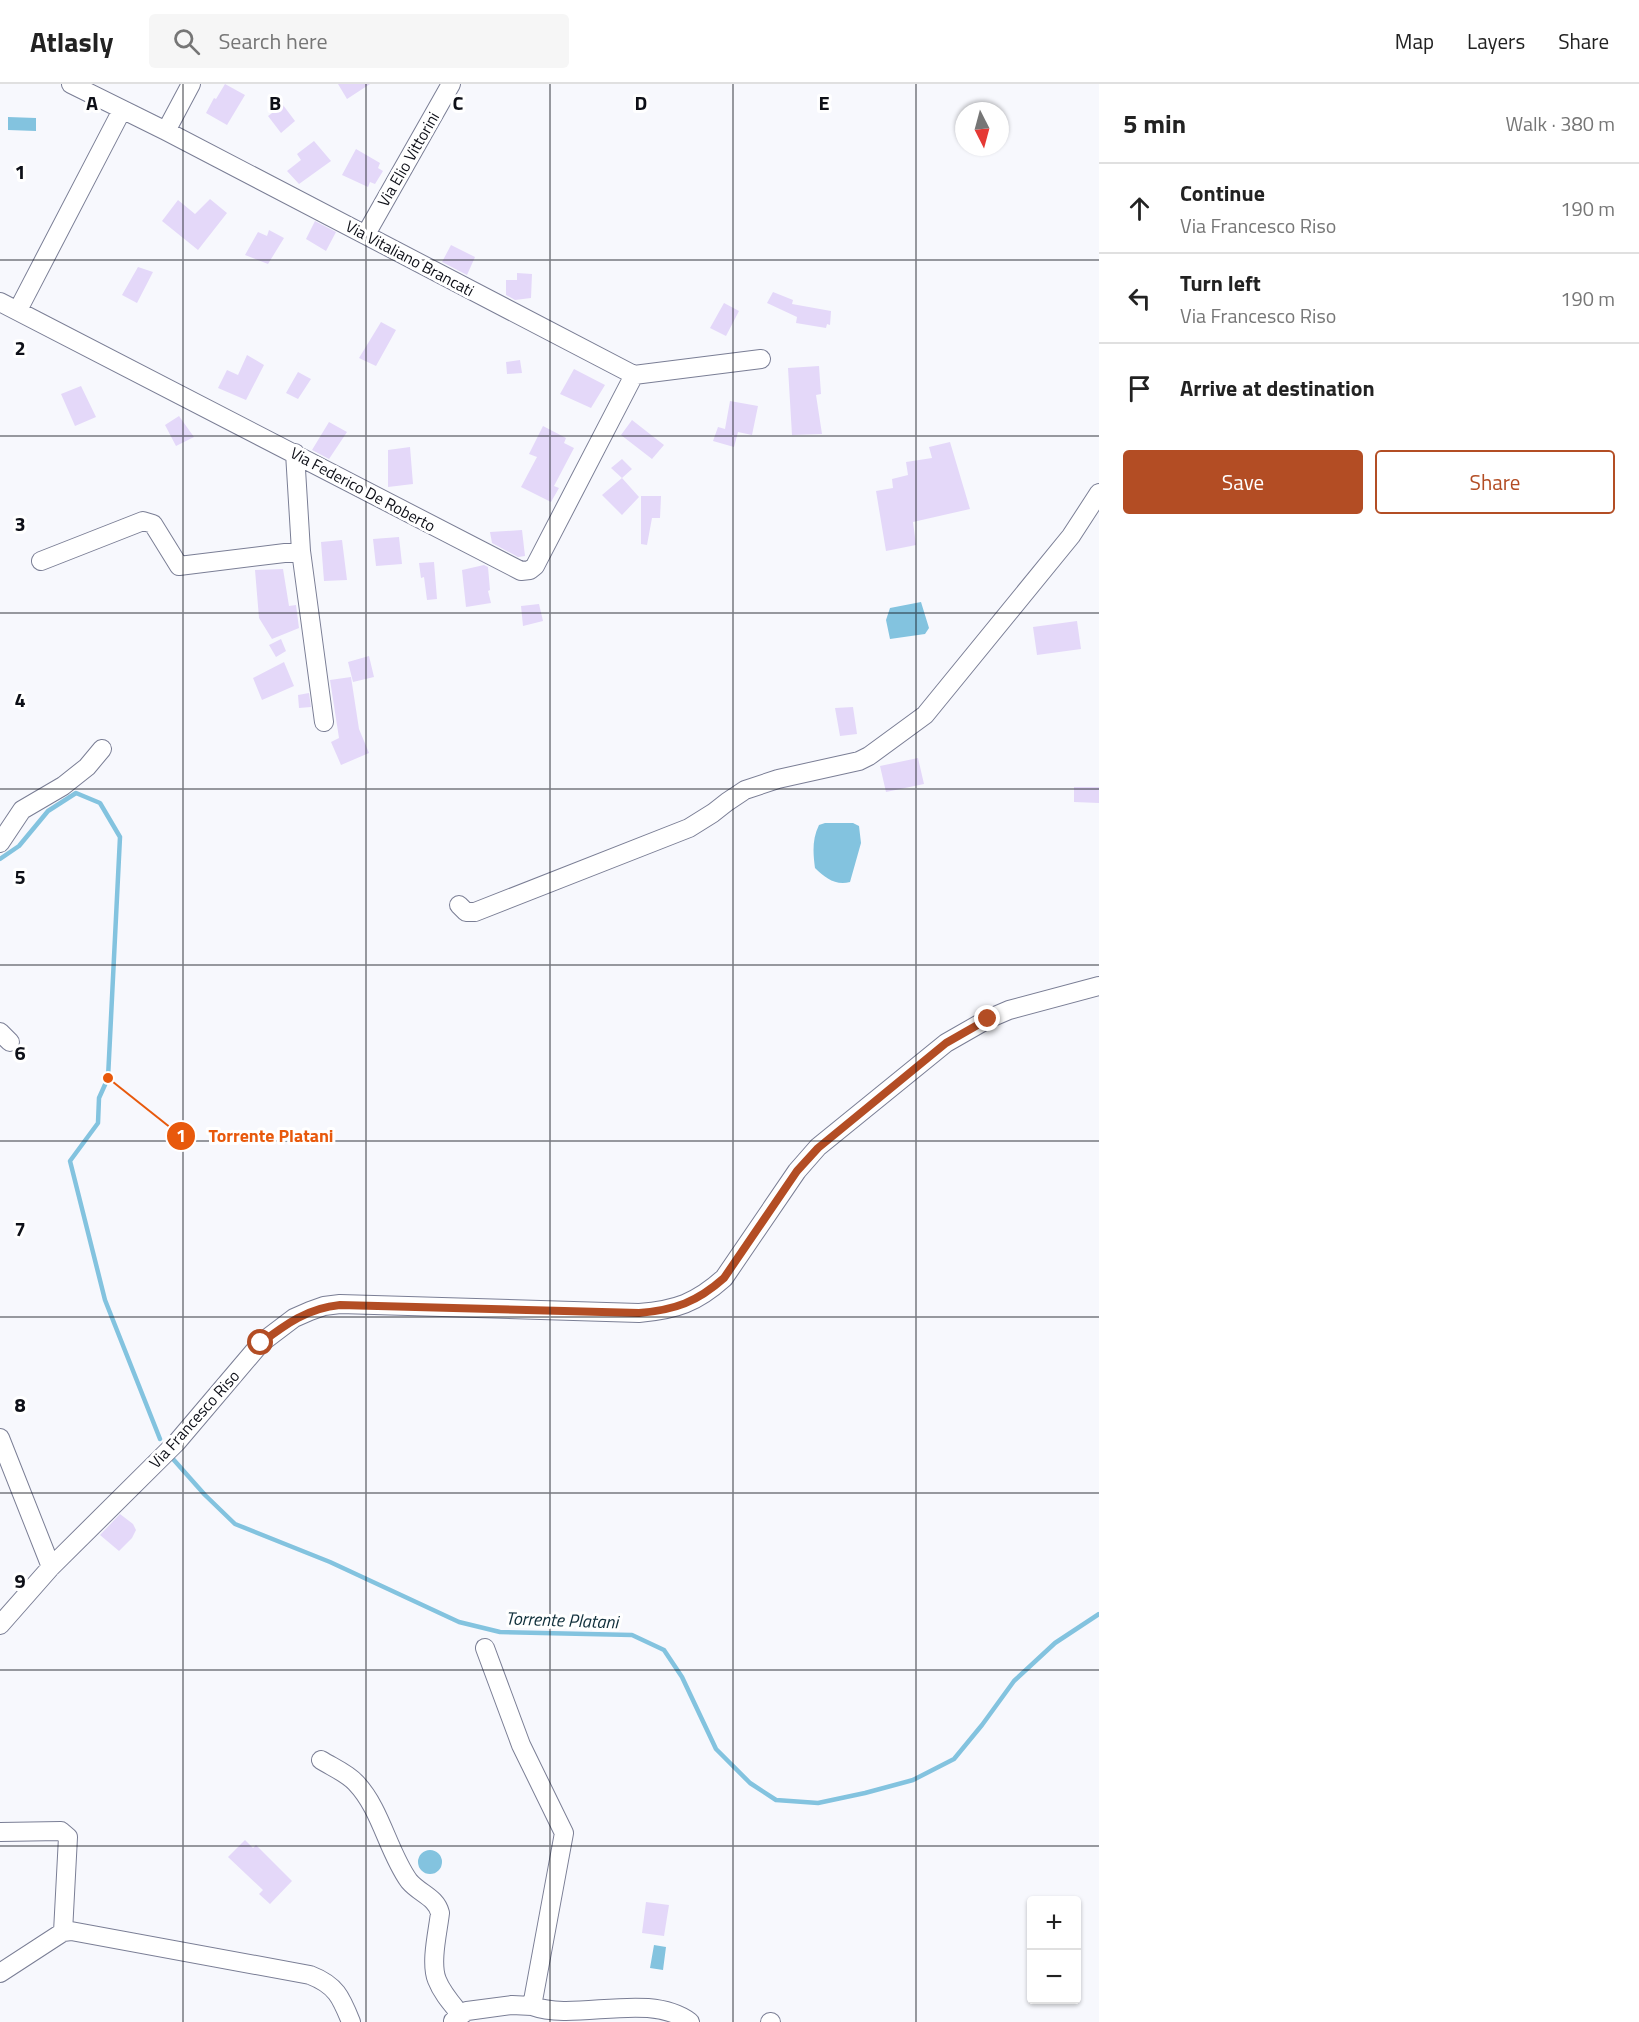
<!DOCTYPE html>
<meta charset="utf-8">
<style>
body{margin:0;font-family:"Titillium Web",sans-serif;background:#f6f6f6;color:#222}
.controls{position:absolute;right:18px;bottom:18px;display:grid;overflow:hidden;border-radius:6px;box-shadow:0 2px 4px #0004}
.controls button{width:54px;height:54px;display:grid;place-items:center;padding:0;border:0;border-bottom:2px solid #e0e0e0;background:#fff;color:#222;font:30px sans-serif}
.compass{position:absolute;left:955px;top:18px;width:54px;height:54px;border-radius:50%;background:#fff;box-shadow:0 2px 4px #0004;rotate:174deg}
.stop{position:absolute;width:18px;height:18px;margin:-14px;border:4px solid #b34d24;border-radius:50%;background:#fff}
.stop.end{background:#b34d24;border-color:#fff;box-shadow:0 2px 6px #0008}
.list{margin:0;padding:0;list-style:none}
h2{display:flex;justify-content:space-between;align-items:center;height:78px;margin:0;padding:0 24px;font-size:26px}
h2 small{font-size:20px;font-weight:400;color:#767676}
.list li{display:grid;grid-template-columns:39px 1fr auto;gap:18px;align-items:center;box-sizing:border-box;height:90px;padding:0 24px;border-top:2px solid #e0e0e0}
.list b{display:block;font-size:22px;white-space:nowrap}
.list p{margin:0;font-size:20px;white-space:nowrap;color:#767676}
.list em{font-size:20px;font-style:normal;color:#767676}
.actions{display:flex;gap:12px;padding:18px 24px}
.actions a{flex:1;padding:14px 0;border:2px solid #b34d24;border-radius:6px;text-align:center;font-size:21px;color:#b34d24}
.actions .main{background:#b34d24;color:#fff}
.icon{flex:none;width:33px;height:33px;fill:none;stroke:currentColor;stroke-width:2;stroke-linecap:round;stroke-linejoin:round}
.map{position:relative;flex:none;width:1099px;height:1938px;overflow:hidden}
header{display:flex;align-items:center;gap:36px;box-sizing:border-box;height:84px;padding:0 30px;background:#fff;border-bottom:2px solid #e0e0e0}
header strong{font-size:28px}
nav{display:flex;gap:33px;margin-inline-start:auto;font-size:21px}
.search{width:420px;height:54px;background:#f6f6f6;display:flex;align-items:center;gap:15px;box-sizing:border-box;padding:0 21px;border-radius:6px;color:#767676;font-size:22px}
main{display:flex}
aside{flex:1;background:#fff}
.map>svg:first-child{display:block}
.water{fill:#83c3df}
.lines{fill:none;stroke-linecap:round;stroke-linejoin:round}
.stream{stroke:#83c3df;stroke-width:4.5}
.building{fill:#e4d8f9}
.minor-casing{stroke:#7a7e95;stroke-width:20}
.minor{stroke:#fff;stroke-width:18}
.route{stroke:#b34d24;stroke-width:8}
.grid{fill:none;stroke:#0d0f17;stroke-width:1.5;stroke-opacity:0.55}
.labels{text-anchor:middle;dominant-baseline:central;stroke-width:6;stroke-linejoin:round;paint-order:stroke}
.street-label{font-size:16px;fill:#0d0f17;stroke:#fff}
.water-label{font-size:18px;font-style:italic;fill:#102f3b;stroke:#fff}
.grid-label{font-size:20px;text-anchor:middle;font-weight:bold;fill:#0d0f17;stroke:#fff;stroke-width:6;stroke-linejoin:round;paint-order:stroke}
.leader{fill:none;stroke:#e8590c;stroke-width:2}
.callout-dot{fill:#e8590c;stroke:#fff;stroke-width:2}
.mark-label{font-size:18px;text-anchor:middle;font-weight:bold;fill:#fff}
.callout-label{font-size:18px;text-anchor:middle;font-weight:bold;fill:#e8590c;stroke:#fff;stroke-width:6;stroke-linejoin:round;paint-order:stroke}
</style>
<header>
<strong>Atlasly</strong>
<div class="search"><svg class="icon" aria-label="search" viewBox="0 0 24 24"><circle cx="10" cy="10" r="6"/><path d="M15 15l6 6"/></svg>Search here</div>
<nav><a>Map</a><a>Layers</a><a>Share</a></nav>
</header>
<main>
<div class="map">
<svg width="1099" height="1938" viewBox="0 0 1099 1938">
<rect width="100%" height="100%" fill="#f7f8fd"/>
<!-- water -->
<path class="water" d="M8 33 36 34V47L8 46Z
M921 518 929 544 925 550 890 555 886 536 890 524Z
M825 739H853L859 742 861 759 850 798C836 802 825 794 815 784 813 769 812 755 819 741Z
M418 1778a12 12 0 1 1 24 0a12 12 0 1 1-24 0Z
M654 1861 666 1863 663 1886 650 1884Z"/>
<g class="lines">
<!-- stream -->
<path class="stream" d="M0 775 19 762 48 727 76 709 100 719 120 753 108 994 99 1014 98 1039 70 1077 105 1216 160 1355
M173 1375 205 1411 235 1440 330 1478 459 1538 500 1548 632 1551 664 1566 682 1593 716 1665 750 1699 776 1716 818 1719 865 1709 913 1696 954 1675 982 1641 1014 1597 1055 1559 1099 1530"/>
</g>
<!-- building -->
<path class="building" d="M225 0 245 11 227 41 206 29 214 14 216 15Z
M338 0H370L347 15Z
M283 21 295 37 281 49 268 32Z
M314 57 331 77 299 100 287 87 301 76 297 70Z
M356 65 380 79 378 84 383 87 375 100 370 98 368 103 342 91Z
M210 115 227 129 198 166 162 137 178 116 195 130Z
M315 137 336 148 326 167 306 155Z
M269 146 284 154 268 180 245 171 258 148 267 152Z
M451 161 475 173 467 191 442 178Z
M138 183 153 188 137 219 122 211Z
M517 189 532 190 531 214 515 216 506 211V196H517Z
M773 208 793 216 792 220 831 227 830 241 827 240 826 244 796 239 797 233 767 219Z
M724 219 739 227 726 252 710 244Z
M381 238 396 246 376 282 359 274Z
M247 271 264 281 246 316 218 304 227 286 238 291Z
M520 276 522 289 507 290 506 278Z
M819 282 821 310 816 311 822 350 792 351 788 284Z
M574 285 605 301 591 324 560 310Z
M298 288 311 295 298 315 286 309Z
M81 302 96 333 75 342 61 310Z
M730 317 758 322 752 351 738 348 734 363 713 357 718 343 725 345Z
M179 332 194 353 176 362 165 341Z
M632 336 664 361 652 375 621 351Z
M329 338 347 348 329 375 312 366Z
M543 342 566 354 564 359 574 364 554 402 559 404 551 418 521 403 537 373 529 370Z
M950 358 970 425 913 438 916 461 886 467 876 407 893 404 892 395 908 391 906 378 932 374 929 363Z
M410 363 413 400 388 403V366Z
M622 375 632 385 622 394 611 384Z
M622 394 639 413 622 431 602 411Z
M641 412H661L660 434H652L647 461 641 460Z
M522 446 525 472 518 473 492 459 490 448Z
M399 453 402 480 376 482 373 455Z
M342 456 347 496 324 497 321 458Z
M434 478 437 515 427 516 424 493 421 494 419 479Z
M484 481 488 483 490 506 488 507 491 519 466 523 462 486Z
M283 485 289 522 296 521 299 544 272 555 259 534 255 486Z
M539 520 543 537 523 542 521 522Z
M1077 537 1081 565 1037 571 1033 543Z
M281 555 286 567 276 573 269 561Z
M369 572 374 593 353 598 348 578Z
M284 578 294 602 262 616 253 594Z
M351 593 359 645 369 669 341 681 331 658 339 654 330 596Z
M309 609 311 623 299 624 298 611Z
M853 623 857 650 840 652 835 624Z
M918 674 924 700 886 708 880 682Z
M1074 703H1099V719L1074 718Z
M120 1430 133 1440 136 1446 132 1454 119 1467 100 1451Z
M245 1756 253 1764 256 1761 292 1797 270 1820 259 1810 263 1806 228 1773Z
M646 1818 669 1821 664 1852 642 1849Z"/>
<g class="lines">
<defs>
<path id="minor" d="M71 0 166 47 634 291 761 275
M166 47 191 0
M366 150 451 0
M0 218 521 487 530 486 535 482 634 291
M18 226 122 26
M295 369 301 467 324 638
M41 477 143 437 153 440 179 482 301 467
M0 759 22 726 63 702 87 683 102 665
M459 821 466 828H475L689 744 713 729 727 718 745 706 778 695 859 677 869 672 925 631 1071 452 1099 409
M0 948 10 958
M0 1354 51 1483
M0 1541 51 1483 177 1358 261 1259 294 1234 310 1227 324 1222 340 1220 639 1229C676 1226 696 1219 724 1194L797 1087 818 1063 946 959 988 935 1009 926 1099 902
M485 1564 521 1661 564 1749 532 1922
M321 1676C332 1683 347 1689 356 1699 381 1725 388 1768 409 1797 420 1810 436 1813 440 1829 438 1847 430 1879 437 1896 442 1909 452 1920 461 1931
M0 1748 61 1747 68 1753 63 1848 0 1889
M63 1848 71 1847 310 1891C336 1901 341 1913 351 1938
M532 1922C576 1938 648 1907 690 1938
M453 1937 467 1927 512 1921 532 1922
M770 1938H771"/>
</defs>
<!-- minor casing -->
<use href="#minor" class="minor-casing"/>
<!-- minor -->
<use href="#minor" class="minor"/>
</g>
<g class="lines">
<!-- route -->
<path class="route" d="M261 1259C286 1240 308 1224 340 1221L639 1229C675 1226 697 1218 724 1194L797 1087 818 1064 946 959 988 935"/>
</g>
<!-- grid -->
<path class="grid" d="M183 0V1938M366 0V1938M550 0V1938M733 0V1938M916 0V1938M0 176H1099M0 352H1099M0 529H1099M0 705H1099M0 881H1099M0 1057H1099M0 1233H1099M0 1409H1099M0 1586H1099M0 1762H1099"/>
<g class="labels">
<!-- street labels -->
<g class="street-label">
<text transform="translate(408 75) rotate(-60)">Via Elio Vittorini</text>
<text transform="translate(410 174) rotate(28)">Via Vitaliano Brancati</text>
<text transform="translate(363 405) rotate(28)">Via Federico De Roberto</text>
<text transform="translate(194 1335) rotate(-48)">Via Francesco Riso</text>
</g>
<!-- water labels -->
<g class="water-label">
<text transform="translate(562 1536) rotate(2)">Torrente Platani</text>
</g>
</g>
<g class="grid-label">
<text x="92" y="26">A</text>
<text x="275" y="26">B</text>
<text x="458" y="26">C</text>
<text x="641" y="26">D</text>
<text x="824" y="26">E</text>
<text x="20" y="95">1</text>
<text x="20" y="271">2</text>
<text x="20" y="447">3</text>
<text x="20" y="623">4</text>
<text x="20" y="800">5</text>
<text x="20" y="976">6</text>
<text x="20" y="1152">7</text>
<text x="20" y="1328">8</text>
<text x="20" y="1504">9</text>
</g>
<!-- callouts -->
<path class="leader" d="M108 994L181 1052"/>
<g class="callout-dot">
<circle cx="108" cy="994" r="6"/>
<circle cx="181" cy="1052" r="15"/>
</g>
<g class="mark-label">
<text x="181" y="1058">1</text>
</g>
<g class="callout-label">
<text x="271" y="1058">Torrente Platani</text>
</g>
</svg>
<div class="controls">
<button>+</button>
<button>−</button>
</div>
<svg class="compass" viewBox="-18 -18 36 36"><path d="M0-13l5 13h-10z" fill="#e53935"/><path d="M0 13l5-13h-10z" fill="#767676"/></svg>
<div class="stop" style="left:261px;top:1259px"></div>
<div class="stop end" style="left:988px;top:935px"></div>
</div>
<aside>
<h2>5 min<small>Walk · 380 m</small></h2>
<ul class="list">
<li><svg class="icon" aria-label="ahead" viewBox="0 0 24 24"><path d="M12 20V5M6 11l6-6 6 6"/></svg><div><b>Continue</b><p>Via Francesco Riso</p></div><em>190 m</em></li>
<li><svg class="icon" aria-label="left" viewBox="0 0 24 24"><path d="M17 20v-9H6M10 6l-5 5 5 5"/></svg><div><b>Turn left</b><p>Via Francesco Riso</p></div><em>190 m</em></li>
<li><svg class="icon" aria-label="arrive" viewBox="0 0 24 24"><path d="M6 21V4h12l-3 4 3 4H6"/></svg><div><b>Arrive at destination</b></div></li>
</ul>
<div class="actions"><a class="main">Save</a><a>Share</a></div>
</aside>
</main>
